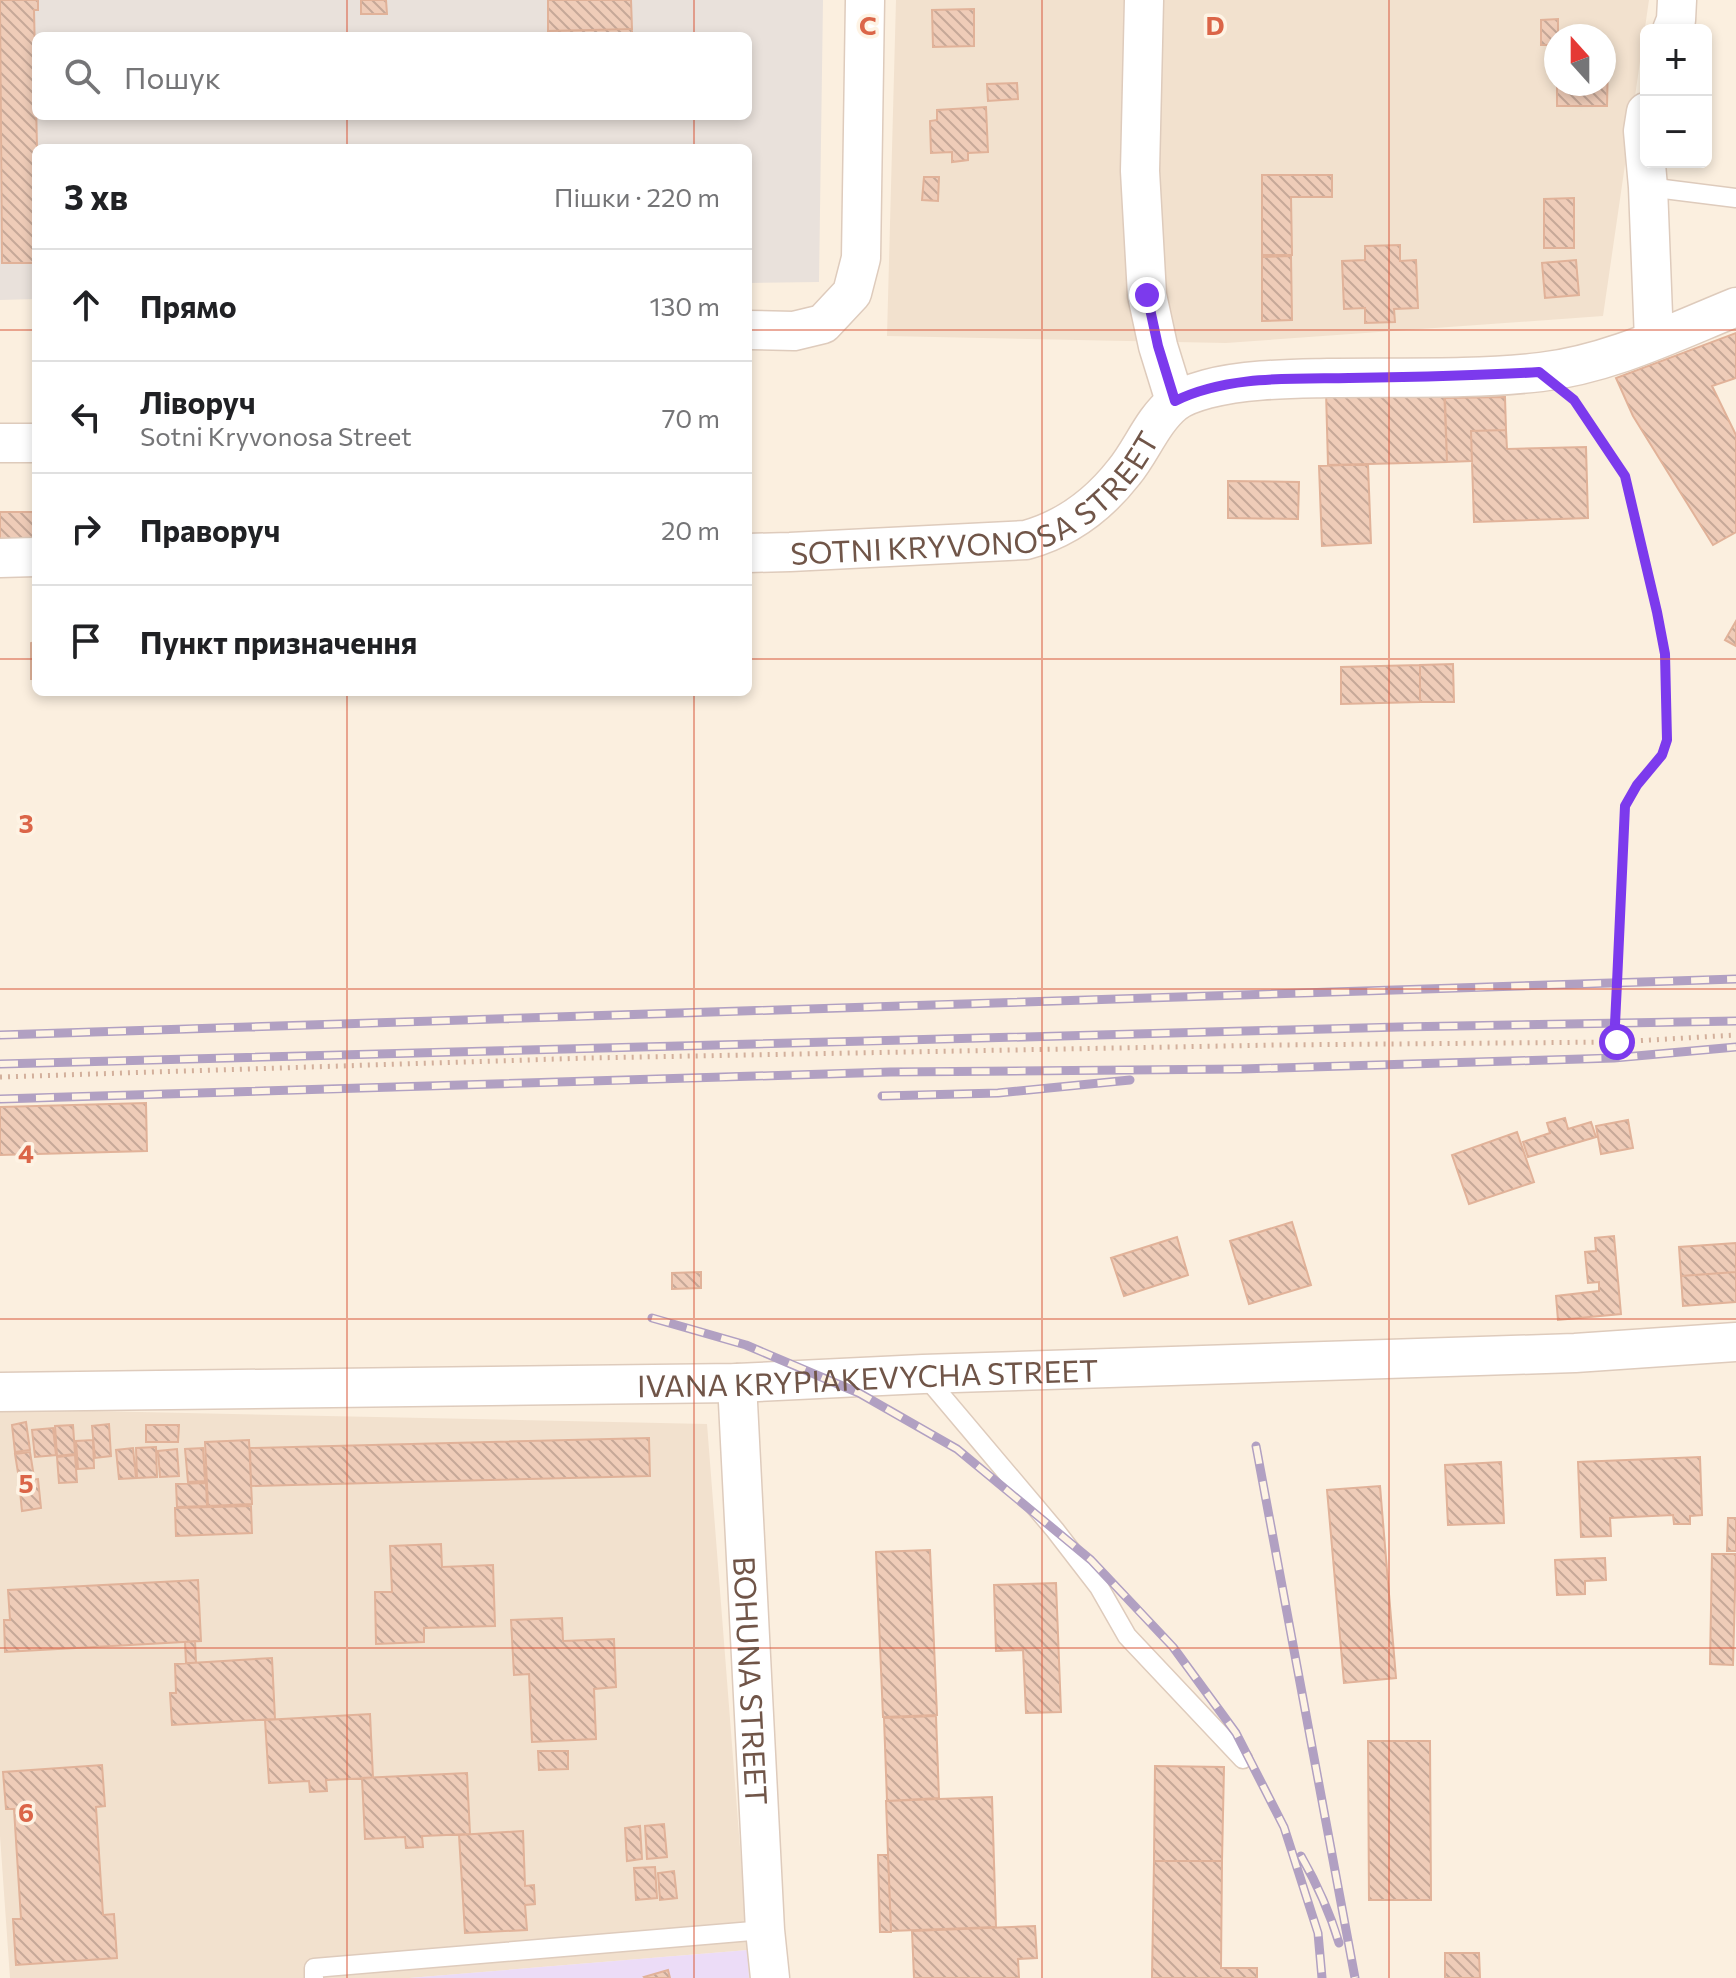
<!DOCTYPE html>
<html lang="uk">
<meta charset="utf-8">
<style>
body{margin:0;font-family:Commissioner,sans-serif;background:#f6f6f6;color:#202124}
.controls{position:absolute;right:24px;top:24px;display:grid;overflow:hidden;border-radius:12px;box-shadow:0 4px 12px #0003}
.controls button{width:72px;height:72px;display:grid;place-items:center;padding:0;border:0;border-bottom:2px solid #e0e0e0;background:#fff;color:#202124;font:40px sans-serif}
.compass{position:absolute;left:1544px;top:24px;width:72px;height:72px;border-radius:50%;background:#fff;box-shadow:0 4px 12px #0003;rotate:339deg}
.stop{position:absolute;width:24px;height:24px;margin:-18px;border:6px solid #7c3aed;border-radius:50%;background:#fff}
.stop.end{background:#7c3aed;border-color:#fff;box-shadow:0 2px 8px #0008}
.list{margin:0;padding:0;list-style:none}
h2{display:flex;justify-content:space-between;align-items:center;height:104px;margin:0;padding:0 32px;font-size:34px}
h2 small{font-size:26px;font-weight:400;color:#757577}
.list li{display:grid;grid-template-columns:52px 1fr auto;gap:24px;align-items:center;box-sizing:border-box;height:112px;padding:0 32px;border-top:2px solid #e0e0e0}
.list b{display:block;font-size:30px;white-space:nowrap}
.list p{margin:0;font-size:26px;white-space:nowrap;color:#757577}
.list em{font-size:26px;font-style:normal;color:#757577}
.icon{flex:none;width:44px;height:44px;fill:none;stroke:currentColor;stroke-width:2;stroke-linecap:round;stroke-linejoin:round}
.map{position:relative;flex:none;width:1736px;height:1978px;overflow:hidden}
.search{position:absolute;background:#fff;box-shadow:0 4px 12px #0003;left:32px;top:32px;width:720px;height:88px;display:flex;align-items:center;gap:20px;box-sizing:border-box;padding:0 28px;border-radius:12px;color:#757577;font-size:30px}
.panel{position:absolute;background:#fff;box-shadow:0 4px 12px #0003;left:32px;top:144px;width:720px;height:552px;border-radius:12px}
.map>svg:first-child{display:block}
.residential{fill:#f2e1ce;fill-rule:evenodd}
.industrial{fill:#e9e1db;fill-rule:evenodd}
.education{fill:#ecdcf7}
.building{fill:url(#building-back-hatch);stroke:#e1b299;stroke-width:2}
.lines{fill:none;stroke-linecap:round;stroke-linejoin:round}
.lane-casing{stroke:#decbbc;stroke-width:21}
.street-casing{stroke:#decbbc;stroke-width:41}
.path{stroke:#d3b09c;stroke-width:5;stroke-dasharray:2 6;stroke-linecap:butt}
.lane{stroke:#fff;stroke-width:18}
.street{stroke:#fff;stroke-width:38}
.rail-casing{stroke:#b1a0c2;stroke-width:9}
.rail{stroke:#fef3e4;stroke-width:6;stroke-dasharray:18;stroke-linecap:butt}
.route{stroke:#7c3aed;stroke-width:10}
.grid{fill:none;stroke:#db6548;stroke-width:2;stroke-opacity:0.55}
.labels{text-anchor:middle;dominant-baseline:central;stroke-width:7;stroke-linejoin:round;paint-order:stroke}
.street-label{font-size:30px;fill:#705548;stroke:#fef3e4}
.grid-label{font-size:26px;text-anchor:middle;font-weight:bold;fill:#db6548;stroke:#fef3e4;stroke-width:7;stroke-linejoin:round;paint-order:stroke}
</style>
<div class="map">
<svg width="1736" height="1978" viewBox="0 0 1736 1978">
<defs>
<pattern id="building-back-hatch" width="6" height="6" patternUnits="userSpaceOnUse" patternTransform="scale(2)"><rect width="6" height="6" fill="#efccb8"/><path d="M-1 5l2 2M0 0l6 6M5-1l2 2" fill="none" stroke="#c6a898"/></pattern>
</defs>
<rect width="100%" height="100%" fill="#fbefdf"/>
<!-- residential -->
<path class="residential" d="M896 0H1649L1603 316 1226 343 887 336ZM1556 36H1604V84H1556Z
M0 1409 707 1424 748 1950 409 1978H10L0 1836Z"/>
<!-- industrial -->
<path class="industrial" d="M0 0H823L819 282 748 283V148H36V299L0 300ZM36 36H748V116H36Z"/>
<!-- education -->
<path class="education" d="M748 1950 749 1978H409Z"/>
<!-- building -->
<path class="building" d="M0 0H38V10H34L37 148 36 263H2Z
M361 0H386L387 14H361Z
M548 0H631L632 29 548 31Z
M974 9V46L933 47 932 10Z
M1558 19V36H1556V45H1541V20Z
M632 29V36H548V31Z
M1604 60H1608L1607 106H1557V84H1604Z
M1017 83 1018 99 988 101 987 84Z
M986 107 988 152 968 153V160L952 162V152L931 153 930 121 937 120V110Z
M1262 175H1332V197H1291L1292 255H1262Z
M924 177H939L938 201 922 200Z
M1574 198V248H1544V199Z
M1400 245V261L1416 260 1418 308 1394 309 1395 322 1365 323V308L1344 309 1342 261 1365 260V246Z
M1291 256 1292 320 1262 321V257Z
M1576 260 1579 295 1545 298 1542 263Z
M1736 333V378L1712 386 1736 435V532L1713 545 1633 416 1616 378Z
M1444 387 1447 462 1328 465 1326 391Z
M1505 397 1506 430 1471 431 1472 461 1447 462 1445 398Z
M1506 430 1507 449 1586 447 1588 518 1474 522 1471 431Z
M1368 464 1371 543 1322 546 1319 466Z
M1228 481 1299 482 1298 519 1228 518Z
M0 512H36V542L0 543Z
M1736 621V646L1725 640Z
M36 642V679H31V643Z
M1453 664 1454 702H1420V665Z
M1420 665V702L1341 704V667Z
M146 1103 147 1151 0 1155V1107Z
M1565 1118 1568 1129 1591 1122 1596 1137 1528 1157 1523 1142 1550 1133 1547 1123Z
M1628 1120 1633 1148 1601 1154 1596 1126Z
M1517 1132 1534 1182 1469 1204 1452 1155Z
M1292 1222 1311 1285 1249 1304 1230 1241Z
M1614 1236 1621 1314 1558 1320 1556 1296 1599 1291V1282L1588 1283 1585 1252 1596 1251 1595 1238Z
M1177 1237 1188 1275 1124 1296 1111 1258Z
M1736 1243V1272L1681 1276 1679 1247Z
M701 1272V1288L672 1289V1273Z
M1736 1272V1302L1683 1306 1681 1276Z
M26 1422 30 1450 15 1452 12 1425Z
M109 1424 111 1456 95 1458 92 1426Z
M73 1425 75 1454 57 1456 55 1426Z
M146 1425H179L178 1442H146Z
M53 1428 56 1455 35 1457 32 1430Z
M649 1438 650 1476 251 1486 250 1448Z
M93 1440 94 1468 78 1469 76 1441Z
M249 1440 252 1504 208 1506 205 1442Z
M156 1447 157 1477 137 1478 136 1448Z
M133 1448 136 1478 119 1479 116 1450Z
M203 1448 205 1481 188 1482 185 1449Z
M177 1449 179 1476 160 1477 158 1451Z
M30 1452 34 1477 19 1479 15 1454Z
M75 1455 77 1482 59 1483 57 1457Z
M1700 1457 1702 1515 1690 1516V1524H1674L1673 1515 1610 1518 1611 1536 1581 1537 1578 1462Z
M1501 1462 1504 1523 1448 1525 1445 1465Z
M38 1479 41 1508 22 1511 19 1481Z
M206 1483 207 1506 177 1507 176 1484Z
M1380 1486 1396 1678 1344 1683 1327 1490Z
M251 1506 252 1533 176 1536 175 1508Z
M1728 1518H1736V1551H1727Z
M441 1544 442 1567 493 1565 495 1626 424 1628V1642L376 1644 375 1592H392L390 1546Z
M930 1550 937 1715 883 1717 876 1552Z
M1712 1554H1736L1733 1665 1710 1664Z
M1605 1558 1606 1580 1585 1581V1594L1557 1595 1555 1560Z
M198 1580 201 1641 5 1652 4 1620H10L8 1590Z
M1056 1583 1061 1712 1026 1713 1023 1650 996 1651 994 1585Z
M562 1618 563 1641 614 1639 616 1687 594 1689 596 1739 532 1742 529 1674 514 1675 511 1620Z
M195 1641 196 1663H186L185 1642Z
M272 1658 275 1719 172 1725 170 1693H176L175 1664Z
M370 1714 373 1778 326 1780 327 1791 310 1792 309 1781 269 1783 265 1720Z
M936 1716 939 1798 887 1801 884 1718Z
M1368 1741H1430L1431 1900H1369Z
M538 1751H568V1769L539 1770Z
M102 1765 105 1806 96 1807 103 1915 114 1914 117 1958 16 1965 13 1919H21L14 1809H6L3 1772Z
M1155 1766 1224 1767 1222 1861H1154Z
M467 1773 470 1834 422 1836 423 1847 406 1848 405 1837 365 1839 362 1778Z
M992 1797 996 1927 891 1931 886 1801Z
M664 1824 667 1857 647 1859 645 1826Z
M640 1826 642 1859 627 1861 625 1828Z
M523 1831 525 1886 534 1885 535 1904 525 1905 527 1930 465 1933 459 1835Z
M878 1855H888L891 1932H880Z
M1154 1861H1222L1221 1968H1257V1978H1152Z
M655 1867 657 1898 636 1900 634 1868Z
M674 1871 677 1898 660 1900 658 1873Z
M1035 1926 1037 1958 1018 1959 1019 1978H914L912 1931Z
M1445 1953H1479L1480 1978H1445Z
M668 1970 670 1978H645L644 1977Z"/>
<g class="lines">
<defs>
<path id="lane" d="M1648 187 1736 198
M925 1376 1055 1530 1099 1587 1127 1636 1243 1759
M314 1978V1968L765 1930"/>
<g id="street">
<path d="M1144 0 1140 171 1147 295 1158 346 1175 401"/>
<path d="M1672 30 1676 20 1677 0"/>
<path d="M1646 112 1643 131 1648 187 1654 340"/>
<path d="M748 330 794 331 823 324 852 293 861 258 865 0"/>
<path d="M0 443H36"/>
<path id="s1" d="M748 553 790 552 1026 540C1066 529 1099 504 1124 472 1142 450 1152 421 1174 403 1183 396 1196 392 1207 389 1246 379 1288 379 1328 378 1398 377 1471 380 1541 372 1609 364 1672 333 1736 307"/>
<path d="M0 558 36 557"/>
<path id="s2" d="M737 1383 765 1930 770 1978"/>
<path id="s3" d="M0 1392 737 1383 923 1374 1575 1353 1736 1342"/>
</g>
</defs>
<!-- lane casing -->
<use href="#lane" class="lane-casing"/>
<!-- street casing -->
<use href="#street" class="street-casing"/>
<!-- path -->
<path class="path" d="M1617 1042 1736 1035
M0 1077 588 1058 1276 1045 1617 1042 1615 1024 1617 983 1625 806 1637 785 1662 755 1667 740 1665 654 1657 612 1625 476 1575 401"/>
<!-- lane -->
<use href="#lane" class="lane"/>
<!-- street -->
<use href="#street" class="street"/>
<defs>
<path id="rail" d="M0 1035 1736 979
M0 1064 1399 1027 1736 1021
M882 1096 998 1093 1130 1080
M0 1099 890 1072 1242 1069 1614 1058 1736 1047
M652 1318 746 1345 859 1393 957 1449 1091 1560 1173 1647 1236 1733 1284 1827 1318 1933 1322 1978
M1256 1446 1355 1978
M1301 1856C1317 1884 1330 1913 1339 1943"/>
</defs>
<!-- rail casing -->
<use href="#rail" class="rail-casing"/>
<!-- rail -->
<use href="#rail" class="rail"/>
</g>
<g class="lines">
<!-- route -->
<path class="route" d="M1147 295 1158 346 1175 401C1228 375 1292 379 1349 378 1413 377 1476 376 1539 372L1574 400 1625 476 1657 612 1665 654 1667 740 1662 755 1637 785 1625 806 1617 983 1615 1024 1617 1042"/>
</g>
<!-- grid -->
<path class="grid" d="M347 0V36M694 0V36M1042 0V1978M1389 0V1978M347 116V148M694 116V148M0 330H36M748 330H1736M0 659H36M748 659H1736M347 692V1978M694 692V1978M0 989H1736M0 1319H1736M0 1648H1736"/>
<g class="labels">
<!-- street labels -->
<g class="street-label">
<text stroke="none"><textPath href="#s1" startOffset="244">SOTNI KRYVONOSA STREET</textPath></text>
<text stroke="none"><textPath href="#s3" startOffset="868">IVANA KRYPIAKEVYCHA STREET</textPath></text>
<text stroke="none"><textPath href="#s2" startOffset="298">BOHUNA STREET</textPath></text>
</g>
</g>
<g class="grid-label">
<text x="868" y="35">C</text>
<text x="1215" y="35">D</text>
<text x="26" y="833">3</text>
<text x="26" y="1163">4</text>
<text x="26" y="1493">5</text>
<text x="26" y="1822">6</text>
</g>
</svg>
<div class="controls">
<button>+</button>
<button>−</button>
</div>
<svg class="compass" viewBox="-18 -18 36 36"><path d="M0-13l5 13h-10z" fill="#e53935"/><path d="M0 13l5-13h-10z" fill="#757577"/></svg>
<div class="stop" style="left:1617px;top:1042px"></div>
<div class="stop end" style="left:1147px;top:295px"></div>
<div class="search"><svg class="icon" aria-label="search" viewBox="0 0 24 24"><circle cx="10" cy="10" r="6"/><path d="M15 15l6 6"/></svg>Пошук</div>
<section class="panel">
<h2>3 хв<small>Пішки · 220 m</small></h2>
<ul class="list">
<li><svg class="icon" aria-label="ahead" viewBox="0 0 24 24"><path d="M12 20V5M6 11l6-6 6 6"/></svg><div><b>Прямо</b></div><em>130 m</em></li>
<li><svg class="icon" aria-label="left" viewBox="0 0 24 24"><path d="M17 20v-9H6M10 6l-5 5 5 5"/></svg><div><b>Ліворуч</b><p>Sotni Kryvonosa Street</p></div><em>70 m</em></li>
<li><svg class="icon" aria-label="right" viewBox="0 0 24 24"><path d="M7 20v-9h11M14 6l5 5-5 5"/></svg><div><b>Праворуч</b></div><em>20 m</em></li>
<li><svg class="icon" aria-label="arrive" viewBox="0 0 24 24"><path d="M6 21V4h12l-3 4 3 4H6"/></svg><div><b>Пункт призначення</b></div></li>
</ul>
</section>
</div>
